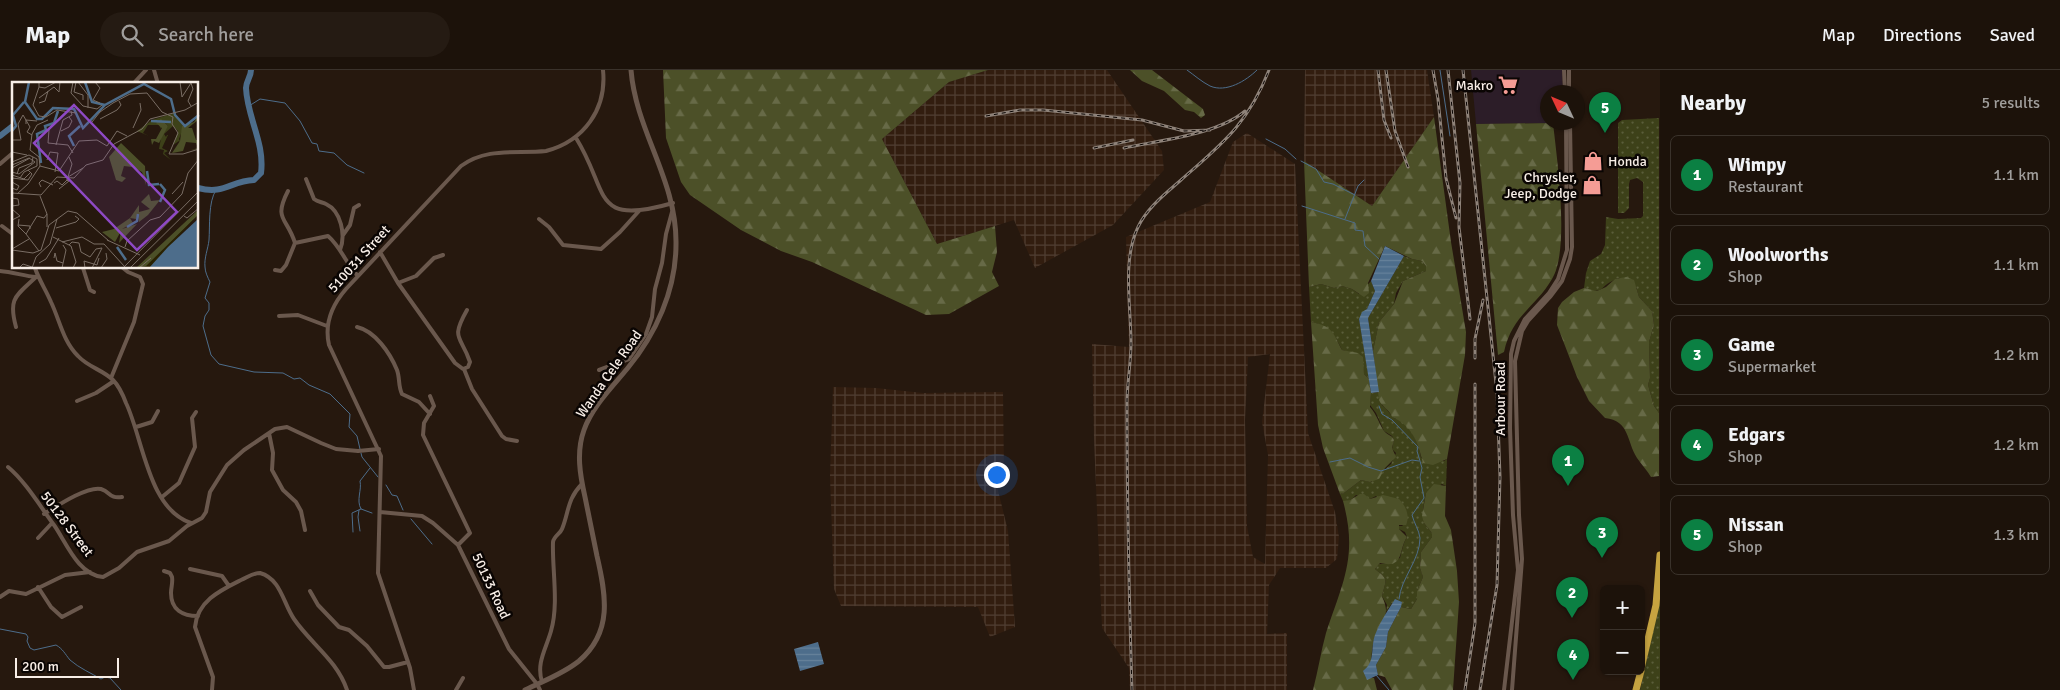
<!DOCTYPE html>
<meta charset="utf-8">
<style>
body{margin:0;font-family:Signika,sans-serif;background:#251b13;color:#f1f3f6}
.controls{position:absolute;right:15px;bottom:15px;display:grid;overflow:hidden;border-radius:8px;box-shadow:0 1px 4px #0004}
.controls button{width:45px;height:45px;display:grid;place-items:center;padding:0;border:0;border-bottom:1px solid #3a322b;background:#1c120a;color:#f1f3f6;font:25px sans-serif}
.compass{position:absolute;left:1540px;top:15px;width:45px;height:45px;border-radius:50%;background:#1c120a;box-shadow:0 1px 4px #0004;rotate:314deg}
.scale{position:absolute;left:15px;bottom:12px;width:104px;box-sizing:border-box;padding-left:5px;border:2px solid #f8eee7;border-top:0;font-size:14px;line-height:18px;white-space:nowrap;color:#f8eee7;-webkit-text-stroke:4px #0a0503;paint-order:stroke}
.you{position:absolute;left:996px;top:404px;width:18px;height:18px;margin:-12px;border:4px solid #fff;border-radius:50%;background:#1a73e8;box-shadow:0 0 0 8px #1a73e833}
.badge{display:grid;place-items:center;width:32px;height:32px;border-radius:50%;background:#0b8043;color:#fff;font-size:16px;font-weight:700}
.pin{position:absolute;translate:-50% -41px;filter:drop-shadow(0 1px 2px #0008)}
.pin::after{content:'';position:absolute;top:26px;width:18px;height:15px;background:inherit;clip-path:polygon(0 0,100% 0,50% 100%)}
.list{margin:0;padding:0;list-style:none}
h2{display:flex;justify-content:space-between;align-items:center;height:65px;margin:0;padding:0 20px;font-size:21px}
h2 small{font-size:16px;font-weight:400;color:#a09e9c}
.list li{display:grid;grid-template-columns:32px 1fr auto;gap:15px;align-items:center;box-sizing:border-box;height:80px;margin:0 10px 10px;padding:0 10px;border:1px solid #3a322b;border-radius:8px}
.list b{display:block;font-size:19px;white-space:nowrap}
.list p{margin:0;font-size:16px;white-space:nowrap;color:#a09e9c}
.list em{font-size:16px;font-style:normal;color:#a09e9c}
.icon{flex:none;width:28px;height:28px;fill:none;stroke:currentColor;stroke-width:2;stroke-linecap:round;stroke-linejoin:round}
.map{position:relative;flex:none;width:1660px;height:620px;overflow:hidden}
header{display:flex;align-items:center;gap:30px;box-sizing:border-box;height:70px;padding:0 25px;background:#1c120a;border-bottom:1px solid #3a322b}
header strong{font-size:24px}
nav{display:flex;gap:28px;margin-inline-start:auto;font-size:18px}
.search{width:350px;height:45px;background:#251b13;display:flex;align-items:center;gap:12px;box-sizing:border-box;padding:0 18px;border-radius:28px;color:#a09e9c;font-size:19px}
main{display:flex}
aside{flex:1;background:#1c120a}
.map>svg:first-child{display:block}
.commercial{fill:#2c1d28}
.industrial{fill:url(#industrial-grid);fill-rule:evenodd}
.grass{fill:url(#grass-dots)}
.forest{fill:url(#forest-firs)}
.water{fill:url(#water-rules)}
.lines{fill:none;stroke-linecap:round;stroke-linejoin:round}
.stream{stroke:#4d6d8b;stroke-width:1}
.river{stroke:#4d6d8b;stroke-width:6}
.minor{stroke:#6a584d;stroke-width:4}
.tertiary{stroke:#6a584d;stroke-width:5}
.motorway{stroke:#c6a340;stroke-width:7}
.rail-casing{stroke:#8e8279;stroke-width:3}
.rail{stroke:#0a0503;stroke-width:1;stroke-dasharray:4;stroke-linecap:butt}
.labels{text-anchor:middle;dominant-baseline:central;stroke-width:5;stroke-linejoin:round;paint-order:stroke}
.poi-label{font-size:14px;fill:#f8eee7;stroke:#0a0503;text-anchor:end}
.street-label{font-size:14px;fill:#f8eee7;stroke:#0a0503}
.inset-river{fill:none;stroke:#4d6d8b;stroke-width:2.5}
.inset-road{fill:none;stroke:#7a6e65;stroke-width:1}
.view{fill:#8e49c5;fill-opacity:0.15;stroke:#8e49c5;stroke-width:2.5}
.inset-edge{fill:none;stroke:#f8eee7;stroke-width:2.5}
</style>
<header>
<strong>Map</strong>
<div class="search"><svg class="icon" aria-label="search" viewBox="0 0 24 24"><circle cx="10" cy="10" r="6"/><path d="M15 15l6 6"/></svg>Search here</div>
<nav><a>Map</a><a>Directions</a><a>Saved</a></nav>
</header>
<main>
<div class="map">
<svg width="1660" height="620" viewBox="0 0 1660 620">
<defs>
<pattern id="industrial-grid" width="8" height="8" patternUnits="userSpaceOnUse" patternTransform="scale(1.25)"><rect width="8" height="8" fill="#321d0f"/><path d="M0 4h8M4 0v8" fill="none" stroke="#503e32"/></pattern>
<pattern id="grass-dots" width="8" height="8" patternUnits="userSpaceOnUse" patternTransform="scale(1.25)"><rect width="8" height="8" fill="#3d4119"/><path d="M2 2h.1M6 6h.1" fill="none" stroke="#5a5d3a" stroke-width="1.8" stroke-linecap="round"/></pattern>
<pattern id="forest-firs" width="22" height="20" patternUnits="userSpaceOnUse" patternTransform="scale(1.25)"><rect width="22" height="20" fill="#4c5028"/><path d="M5 1l3.5 6h-7zM16 11l3.5 6h-7z" fill="#676a47"/></pattern>
<pattern id="water-rules" width="6" height="5" patternUnits="userSpaceOnUse" patternTransform="scale(1.25)"><rect width="6" height="5" fill="#4d6d8b"/><path d="M0 2.5h6" fill="none" stroke="#67829b"/></pattern>
</defs>
<rect width="100%" height="100%" fill="#26180e"/>
<!-- commercial -->
<path class="commercial" d="M1471 0H1562L1563 22H1548V52L1563 53 1476 54Z"/>
<!-- industrial -->
<path class="industrial" d="M988 0H1107L1162 81 1164 100 1113 155 1035 198 1014 150 937 174 882 69 949 12Z
M1305 0H1427L1434 47 1372 136 1304 91Z
M1247 63 1295 94 1308 363 1335 442 1339 467 1337 489 1326 498H1280L1269 515 1267 564 1287 563V620H1130L1129 598 1102 558 1094 369 1092 274 1129 277 1126 167 1210 132 1233 72ZM1270 284 1262 352 1268 385 1265 494 1253 487 1247 456 1245 350 1248 287Z
M833 317 876 318 923 323 1003 322 1004 403 994 404 1008 461 1015 557 990 567 978 537 841 536 834 519 830 406Z"/>
<!-- grass -->
<path class="grass" d="M1659 48V343L1654 336 1648 315 1650 308 1649 272 1654 255 1652 241 1639 227 1636 217 1626 208C1622 208 1617 208 1614 210 1599 217 1604 225 1584 218L1586 203 1590 191 1601 184 1605 175 1606 147 1618 149 1641 148 1643 146V112L1637 108 1630 110 1629 114V138L1624 143H1618V53L1622 50Z
M1404 186 1412 189 1422 191 1426 196V201L1403 211 1396 223 1394 234 1379 252 1373 281 1368 248Z
M1371 211 1375 221 1367 239 1359 249 1369 309 1364 304 1361 285 1342 280C1335 265 1328 255 1311 252L1309 217 1321 214 1334 218 1342 216 1352 219 1359 224Z
M1379 322 1382 335C1387 339 1389 343 1393 347 1396 350 1401 349 1404 352 1413 361 1420 376 1421 388L1444 391 1447 389 1446 416 1442 414 1426 423 1423 439 1424 453 1432 463V467L1421 482 1420 498 1423 507 1417 521V529L1411 539 1401 537V532L1392 533 1386 542 1387 535 1382 526C1386 509 1389 510 1375 499L1379 494H1384L1400 488C1402 480 1403 474 1407 467L1405 462 1399 459V456H1403L1376 426 1370 429 1356 425C1352 429 1349 432 1343 431L1340 424 1344 423 1361 410 1371 412 1391 394 1396 383 1392 379 1394 370 1392 366 1384 361 1376 343 1370 335 1371 323Z
M1660 528V620H1640Z"/>
<!-- forest -->
<path class="forest" d="M663 0H988L949 12 882 69 937 174 995 156 997 182 992 202 999 216 949 244 926 245 812 192 781 181 741 160 690 125 681 112 666 68Z
M1130 0H1152L1203 39 1205 45 1201 48 1194 42 1185 40 1164 21 1142 11Z
M1434 47 1451 172 1466 262 1465 285 1447 389 1433 395 1423 393C1418 373 1413 356 1392 347 1389 339 1382 337 1379 330L1373 281 1379 252 1394 234 1403 211 1426 201V196L1422 191 1412 189 1385 176 1368 213 1369 223 1364 227 1352 219 1342 216 1334 218 1321 214 1309 217 1304 91 1372 136Z
M1553 53C1557 89 1570 180 1552 209 1535 238 1512 245 1504 282L1498 285 1476 54Z
M1626 207 1634 210 1639 227 1652 241 1654 255 1649 272 1650 308 1648 315 1654 336 1659 343V406L1651 407C1647 400 1641 394 1637 388 1626 370 1630 351 1605 348L1589 331 1577 307 1557 255 1558 238 1562 232 1574 222 1584 218 1597 221 1606 217 1615 209Z
M1311 252C1333 256 1333 263 1342 280L1358 283 1363 287 1364 304 1369 309 1371 323 1370 337C1377 344 1380 357 1385 362 1389 366 1392 365 1394 370L1392 378 1396 387 1385 398 1379 409 1370 412 1361 410 1344 423 1340 424 1323 378 1318 355Z
M1434 414 1446 416 1445 446 1451 460 1457 501 1459 532 1453 620H1392L1385 607 1378 605 1376 595 1386 577 1388 562 1401 537 1411 539 1417 529V521L1423 507 1420 498 1421 482 1432 467V463L1424 453 1422 446 1426 423Z
M1360 424H1364L1370 429 1383 425 1399 429C1406 436 1410 446 1406 455H1399V459L1407 467C1398 480 1405 499 1380 493L1375 499C1389 510 1386 509 1382 526 1391 547 1383 545 1376 564 1372 573 1372 583 1371 592L1369 596V608H1374L1377 620H1313C1318 601 1321 581 1326 563 1343 512 1358 486 1343 431L1350 430Z"/>
<!-- water -->
<path class="water" d="M1385 176 1404 186 1368 248 1379 322 1371 323 1359 249 1362 242 1367 239 1375 221 1371 211Z
M1395 529 1402 532 1401 537 1388 562 1386 577 1376 595 1378 605 1367 610 1363 601C1376 591 1370 579 1375 565 1380 552 1388 540 1395 529Z
M818 572 824 594 800 601 794 579Z"/>
<g class="lines">
<!-- stream -->
<path class="stream" d="M1187 0C1194 5 1202 12 1210 16 1226 23 1246 11 1257 0
M1440 0 1450 66
M249 36 260 29 285 33 300 51 312 73 317 74 319 81 334 83 347 95 364 103
M1266 69 1285 79 1296 89
M1301 91 1316 99 1324 112 1333 114 1355 125
M216 120C208 132 210 156 209 170 208 179 204 188 205 197 205 202 208 208 210 212L205 228 209 233V240L205 246 203 256 211 285 219 294 254 302 283 303 294 309 300 308 309 315 330 324 350 344 349 357 357 366 360 379
M1302 136 1355 153V160L1363 161 1365 176 1379 189
M1345 149 1358 116 1364 110
M1379 336 1382 344 1392 350 1418 377 1417 381 1422 398 1420 407 1424 428 1412 445C1414 453 1419 460 1420 468 1420 490 1401 508 1399 529
M361 383 362 387 378 407
M1330 392 1350 388 1368 397 1381 401 1412 390 1419 391
M370 398 360 411C362 420 356 430 361 439L372 443
M386 415 392 425 397 426 403 440
M359 440 358 447 360 461
M411 449 432 474
M353 462 352 443 361 439
M0 559 26 564 28 567 27 571 30 578 34 580 56 575C63 579 65 584 70 590 79 598 91 603 101 609L105 607 110 608 121 620
M1376 605 1389 620"/>
<!-- river -->
<path class="river" d="M0 66 14 55
M198 118C225 125 230 111 254 110L261 103C265 73 247 47 246 18 246 11 251 7 251 0"/>
<!-- minor -->
<path class="minor" d="M154 0 158 14
M1564 0 1565 22
M1569 0V22
M133 14 146 0
M576 68C610 122 590 157 673 133
M0 94 14 82
M306 109 314 129C318 132 322 132 326 134 341 141 346 165 340 180
M288 121C273 150 287 147 295 173L328 166C341 177 346 194 358 206
M539 149 549 157 563 175 601 179 620 162 639 141
M2 156 14 165
M343 165 350 155 354 138 359 135
M380 182 398 213 455 293 463 299 468 297 470 292C461 265 450 270 467 240
M35 198C39 210 46 220 51 232 60 251 63 271 78 286 88 297 103 300 113 310 119 316 123 325 126 333 143 368 148 439 191 453
M83 198 90 220 94 222
M275 200 281 201 286 195 295 173
M0 201C13 202 24 206 36 207
M398 213 416 206 434 188 443 185
M279 246 298 245 327 256
M16 257C8 228 16 226 36 207
M357 257C375 261 390 283 397 300 400 308 398 316 402 324L419 332 430 344
M464 299 472 319 502 366 506 369 517 371
M599 300 629 289 646 264 652 247 655 219 662 193 666 164 672 142
M111 308 134 252 143 214 140 207 128 202 123 198
M430 326 434 336 424 353 423 365 470 463 458 475
M77 331 96 323 114 311
M136 357 152 352 158 341
M269 363 273 383 272 400 283 420 296 432 301 441 305 460
M8 397C25 411 40 436 54 455 66 472 78 505 103 507L119 498 137 482 169 471 187 456 202 448 206 442 210 422 227 395 244 380 275 359 287 357 321 373 336 379 358 381 379 379
M162 427 179 413 195 377 192 348 196 342
M380 442 422 446 433 453 458 475 509 579 537 614 540 620
M44 444C57 436 87 416 101 419 111 422 109 429 122 427
M38 468 52 453
M190 499 222 506 229 516
M164 501 170 503 172 507C173 513 171 517 171 523 171 540 183 546 198 546
M38 517 51 537 62 547 81 537
M310 521 318 535 339 557 349 560 367 576 384 597H389L408 592
M0 527 9 521 26 524 65 505 90 502
M542 612C536 593 546 579 551 561 559 534 552 499 553 472 554 466 560 464 562 459 569 442 567 429 582 414
M212 620 213 607 195 557C197 531 221 520 241 510 248 507 253 503 260 503 281 509 283 533 294 549 311 574 337 590 347 620
M414 620 410 598 378 503 381 386 329 275C324 253 332 235 346 219L461 96C487 77 516 84 546 81 584 71 607 39 603 0
M456 620 463 608
M1504 620 1518 500 1513 445 1510 358 1511 284 1514 271 1525 249 1549 223 1558 209 1567 180 1566 52
M1512 620 1522 489 1519 445 1515 291 1522 261 1528 251 1550 227 1562 211 1570 189 1572 177 1570 52"/>
<!-- tertiary -->
<path class="tertiary" d="M525 620C543 611 563 604 579 591 613 562 606 525 597 486 593 467 589 447 585 427 580 405 576 382 584 360 592 337 612 317 627 299 656 264 676 220 676 174 677 110 636 62 631 0"/>
<!-- motorway -->
<path class="motorway" d="M1641 599 1656 535 1660 485
M1636 620 1641 601"/>
<defs>
<path id="rail" d="M1378 0 1384 50 1391 68
M1386 0 1395 61 1408 97
M1433 0 1438 29 1446 108 1456 148
M1448 0 1460 113 1459 157 1470 249
M1463 0 1497 323 1500 407 1497 515 1480 620
M986 46 1020 40H1043L1142 50 1184 61 1210 60
M1094 78 1133 70
M1124 78C1160 70 1217 65 1245 41
M1475 288V269L1483 230
M1132 620C1129 524 1127 429 1127 333 1127 313 1131 293 1131 273 1131 237 1122 190 1138 157 1147 138 1165 124 1181 110 1223 73 1248 54 1269 0
M1465 620 1475 553V314"/>
</defs>
<!-- rail casing -->
<use href="#rail" class="rail-casing"/>
<!-- rail -->
<use href="#rail" class="rail"/>
</g>
<!-- icons -->
<defs>
<symbol id="supermarket-bare" viewBox="-9 -9 18 18"><path d="M-6-5.5h2.5l.6 2H6L4.5 2H-2.5L-4.4-4H-6ZM-1.5 3.2a1.3 1.3 0 1 0 .1 0ZM3 3.2a1.3 1.3 0 1 0 .1 0Z" fill="#f59c95" stroke="#0a0503" stroke-width="2.5" paint-order="stroke"/></symbol>
<symbol id="shop-bare" viewBox="-9 -9 18 18"><path d="M-5-2.5h2.3a2.7 3.5 0 0 1 5.4 0H5L5.5 6h-11ZM-1.5-2.5h3a1.5 2.3 0 0 0-3 0Z" fill="#f59c95" stroke="#0a0503" stroke-width="2.5" paint-order="stroke"/></symbol>
</defs>
<g fill-rule="evenodd">
<use href="#supermarket-bare" x="1494" y="1" width="28" height="28"/>
<use href="#shop-bare" x="1579" y="77" width="28" height="28"/>
<use href="#shop-bare" x="1578" y="101" width="28" height="28"/>
</g>
<g class="labels">
<!-- poi labels -->
<g class="poi-label">
<text x="1493" y="15">Makro</text>
<text x="1608" y="91" text-anchor="start">Honda</text>
<text x="1577" y="107">Chrysler,<tspan x="1577" dy="16">Jeep, Dodge</tspan></text>
</g>
<!-- street labels -->
<g class="street-label">
<text transform="translate(359 189) rotate(-48)">510031 Street</text>
<text transform="translate(609 304) rotate(-55)">Wanda Cele Road</text>
<text transform="translate(1500 329) rotate(-90)">Arbour Road</text>
<text transform="translate(67 454) rotate(53)">50128 Street</text>
<text transform="translate(491 516) rotate(65)">50133 Road</text>
</g>
</g>
<!-- overview -->
<g transform="translate(12 12)">
<rect width="186" height="186" fill="#26180e"/>
<path d="M162 31 172 44 167 57 170 63 167 59 161 63 166 49 161 44 152 52 154 55 155 53H156L150 66 156 69 152 71 159 78 151 72 152 68 147 67 150 51 156 44 150 38 144 39 150 44 149 47 147 43H136L131 51 137 54 125 49 140 38Z" fill="#3d4119"/>
<path d="M186 34V38L176 46H180L184 58H186V67L179 68 186 66 184 61 174 60 171 69 160 71 168 59 170 44 182 40ZM149 37 156 44 147 61 142 59 140 63 139 57H144L150 46 144 41ZM109 61 133 84 134 103 130 90 120 85 112 84 109 94 114 96 110 100 104 98 97 75ZM137 112 139 119 148 118 136 133 127 140 126 132 124 137 118 136 127 123V130L138 127 129 120ZM186 128V133L135 184 124 186ZM118 136 121 141 110 147 125 142 107 161 109 149 103 160 90 150 102 147Z" fill="#4c5028"/>
<path d="M186 133 147 176 137 186H132Z" fill="#2a2202"/>
<path d="M186 137V186H137L156 165Z" fill="#4d6d8b"/>
<path class="inset-river" d="M17 0 13 20 25 37H30L41 26 62 27 71 46 93 23 132 2 159 17 163 33 173 44 187 33M73 0 80 20 93 23M139 39 159 40M0 49 4 44 1 33 12 20M62 64 57 54 68 44M29 81 25 52 34 48 33 44 42 41 46 29M135 89 137 103 147 102M148 120 153 108 148 102M115 145 125 139 126 132M105 165 114 178"/>
<path class="inset-road" d="M27 0V5L33 6 44 0M61 0 59 11 71 24 85 27 90 23M64 0 62 10 71 13V18M66 0 76 13V26M83 0 88 6 81 18 88 21M168 0 170 15 179 1M179 1 181 7 176 19 179 24M27 5 21 23 27 34 34 35 45 28 64 31M27 16 42 5 47 10 48 0M27 21 33 19 36 9M88 37 105 28 109 23 107 19M80 40 88 30 101 21 118 12 135 11 150 30 161 35 160 42 166 51 157 72H171M14 42V38L25 39M121 46 129 28 128 21M37 48 36 61 56 63 61 71M49 49 57 45 60 39 57 35M0 58H9L6 42 11 33 18 45 15 50 20 53M44 63 51 38 60 33 59 29M0 70 15 73M171 72 187 67M35 78 38 70 46 71 43 90M0 80 17 73 25 77V84L12 90 8 96M0 83 17 76 23 80 7 92 0 90M28 84 47 89 67 59 85 58 95 64 105 49 115 54M0 86 18 76M5 92 7 86 20 81 21 75M0 93 12 97 18 91M56 95 71 86M0 96 16 98 20 92 16 88M0 100 7 104 5 108 0 106M42 101 45 99 50 103 55 98 60 82 57 75M29 105 27 101 30 98 41 103M47 107 57 99 54 98M0 111 29 113 45 95 62 96 74 83 91 78 102 62 130 47 138 37 173 28 187 20M5 112 16 102 28 84 27 75 18 68 20 52 25 43 36 38M160 112 171 100M28 114 35 132V145M0 116 6 117 7 123 0 124M0 127 8 134 0 138M172 134 175 136 187 126M7 137 6 144 14 152M6 143 18 144V147M44 146 64 140 67 137 63 134M41 155 59 164 64 180 61 186M95 158 128 173M50 160 70 155 82 162H92L113 185M57 163 60 160 67 161 69 170 78 175 84 167 90 166 80 186M113 165 115 159 138 138 148 135 170 112 176 91 187 77M0 167 17 157M0 168 21 171 29 168 37 143 56 129 65 131 97 159M27 169 14 152 25 134 32 136 35 132M42 176 43 171 45 179 51 181M27 181 34 177 47 156M7 186 11 182 20 185M20 186 24 175 38 162 45 137M50 186 54 168 51 163M73 186 72 179 85 183 87 176M89 186 95 177 94 171M111 186 187 109M118 186 187 118M127 186 139 176"/>
<path class="view" d="M62 23 165 130 125 168 22 61Z"/>
<rect width="186" height="186" class="inset-edge"/>
</g>
</svg>
<div class="controls">
<button>+</button>
<button>−</button>
</div>
<svg class="compass" viewBox="-18 -18 36 36"><path d="M0-13l5 13h-10z" fill="#e53935"/><path d="M0 13l5-13h-10z" fill="#a09e9c"/></svg>
<div class="scale">200 m</div>
<div class="you"></div>
<div class="pin badge" style="left:1568px;top:416px">1</div>
<div class="pin badge" style="left:1572px;top:548px">2</div>
<div class="pin badge" style="left:1602px;top:488px">3</div>
<div class="pin badge" style="left:1573px;top:610px">4</div>
<div class="pin badge" style="left:1605px;top:63px">5</div>
</div>
<aside>
<h2>Nearby<small>5 results</small></h2>
<ul class="list">
<li><span class="badge">1</span><div><b>Wimpy</b><p>Restaurant</p></div><em>1.1 km</em></li>
<li><span class="badge">2</span><div><b>Woolworths</b><p>Shop</p></div><em>1.1 km</em></li>
<li><span class="badge">3</span><div><b>Game</b><p>Supermarket</p></div><em>1.2 km</em></li>
<li><span class="badge">4</span><div><b>Edgars</b><p>Shop</p></div><em>1.2 km</em></li>
<li><span class="badge">5</span><div><b>Nissan</b><p>Shop</p></div><em>1.3 km</em></li>
</ul>
</aside>
</main>
